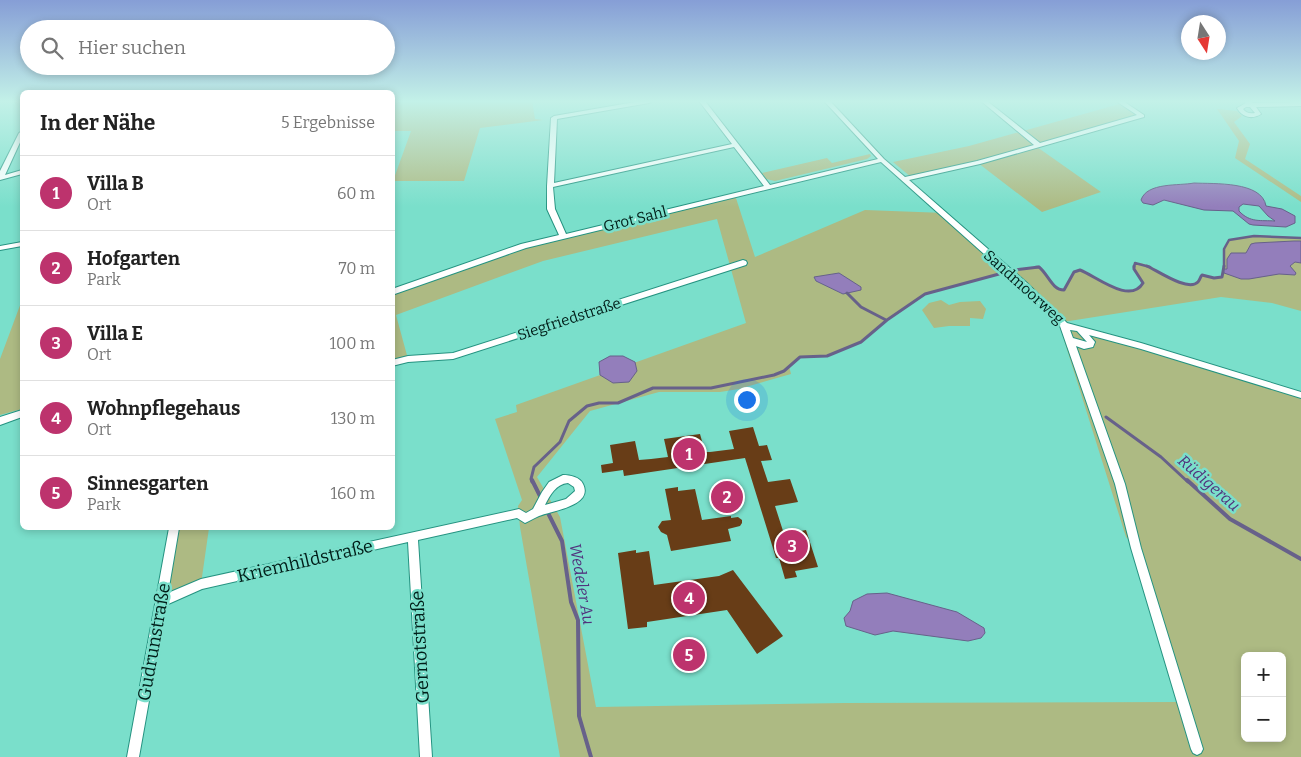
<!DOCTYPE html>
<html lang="de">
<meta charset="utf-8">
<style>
body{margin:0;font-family:Bitter,serif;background:#f2f2f2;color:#222}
.controls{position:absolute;right:15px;bottom:15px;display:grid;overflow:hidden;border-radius:8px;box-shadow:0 2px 8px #0003}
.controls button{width:45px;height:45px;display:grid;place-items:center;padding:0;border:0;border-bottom:1px solid #e0e0e0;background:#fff;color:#222;font:25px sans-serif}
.compass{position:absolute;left:1181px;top:15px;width:45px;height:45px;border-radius:50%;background:#fff;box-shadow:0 2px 8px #0003;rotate:168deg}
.you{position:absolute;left:746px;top:399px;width:18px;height:18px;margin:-12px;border:4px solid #fff;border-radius:50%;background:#1a73e8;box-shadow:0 0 0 8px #1a73e833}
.badge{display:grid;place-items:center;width:32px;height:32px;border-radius:50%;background:#bd336d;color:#fff;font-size:16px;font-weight:700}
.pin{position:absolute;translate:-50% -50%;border:2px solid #fff;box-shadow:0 1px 5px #0006}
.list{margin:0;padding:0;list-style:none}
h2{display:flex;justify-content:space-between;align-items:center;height:65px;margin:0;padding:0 20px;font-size:21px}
h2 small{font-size:16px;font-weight:400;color:#767676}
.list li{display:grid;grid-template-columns:32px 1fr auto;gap:15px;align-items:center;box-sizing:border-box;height:75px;padding:0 20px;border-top:1px solid #e0e0e0}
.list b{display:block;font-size:19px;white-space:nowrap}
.list p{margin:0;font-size:16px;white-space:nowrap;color:#767676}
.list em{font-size:16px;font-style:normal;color:#767676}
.icon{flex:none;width:28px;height:28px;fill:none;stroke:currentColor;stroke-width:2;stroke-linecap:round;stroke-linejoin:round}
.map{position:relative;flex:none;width:1301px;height:757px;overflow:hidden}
.search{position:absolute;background:#fff;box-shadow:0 2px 8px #0003;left:20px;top:20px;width:375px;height:55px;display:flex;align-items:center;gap:12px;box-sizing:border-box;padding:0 18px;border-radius:28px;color:#767676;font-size:19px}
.panel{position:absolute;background:#fff;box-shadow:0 2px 8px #0003;left:20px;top:90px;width:375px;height:440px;border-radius:8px}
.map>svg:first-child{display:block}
.green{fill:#adba83;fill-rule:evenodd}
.water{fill:#937ebb;stroke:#67618a;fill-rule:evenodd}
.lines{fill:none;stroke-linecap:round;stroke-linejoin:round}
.stream-far2{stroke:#67618a;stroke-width:2.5}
.stream-far1{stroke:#67618a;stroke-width:3}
.stream{stroke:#67618a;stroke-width:4}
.building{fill:#683d17}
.street-casing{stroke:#259381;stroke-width:2}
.street{fill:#fff;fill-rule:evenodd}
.labels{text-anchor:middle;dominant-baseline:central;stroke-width:5;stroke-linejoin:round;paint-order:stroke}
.street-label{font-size:15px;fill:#001d18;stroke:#7adfcb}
.water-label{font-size:16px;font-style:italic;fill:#51337d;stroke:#7adfcb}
.near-street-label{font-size:18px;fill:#001d18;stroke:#7adfcb}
</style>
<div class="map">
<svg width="1301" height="757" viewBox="0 0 1301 757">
<rect width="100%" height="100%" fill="#7adfcb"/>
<!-- green -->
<path class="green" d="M411 101H532L535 119 543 120 480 128 464 181H393L411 131H393V102Z
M1123 103 1142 116 1037 147 1101 192 1042 212 978 163 911 177 893 162 969 146Z
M1217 109 1237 111 1242 116 1234 122 1250 144 1245 159 1301 196V202L1235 158 1239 141Z
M870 154 871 156 867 159 775 181 766 179 762 173 827 158 832 163Z
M735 195 755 257 865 210 945 213 1009 269 1039 267C1052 275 1051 292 1064 290L1074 272 1080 270C1100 276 1119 301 1141 287L1143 283 1134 269V265L1137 263C1157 263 1171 287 1195 283L1202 275 1218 278 1223 275C1224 262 1221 251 1229 240L1254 236 1301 238V311L1272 303 1221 297 1063 322 1301 395V757H560L520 527 518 506 522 500 495 419 517 412 516 405 746 323 717 219 543 261 396 315 408 359 393 363 392 292 524 246ZM1008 272 1059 324 1126 537 1136 548 1182 702 845 703 596 707 560 517 537 477 590 411 659 392H720L739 389 791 374 789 366 800 357 827 356 855 345 866 339 888 319 925 294 947 287ZM839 273 860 287 843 294 816 281 814 278ZM1245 656H1282V738H1245Z
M22 300V409L0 415V359Z
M941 300 949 305 960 302 980 301 986 309 983 319 970 318V326H949L934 328 922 310 929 303Z
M174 528H209L201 584 161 602Z"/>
<!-- water -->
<path class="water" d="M1194 183C1214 184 1262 181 1266 206L1282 209 1295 216V223L1286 227 1253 225 1249 224 1233 211 1204 210 1164 200 1153 205 1143 203 1141 200C1147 182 1179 186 1194 183ZM1243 204 1259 206 1268 216 1275 221C1261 220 1250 223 1239 211V207Z
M1294 241H1301V263L1295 262 1290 266 1296 273 1295 275 1279 274 1249 279H1241L1224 273 1223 269H1227V259L1231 253H1246L1251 244 1255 243Z
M839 273 861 287V290L843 294 816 281 814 277Z
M610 356H623L635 362 637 371 629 382 613 383 600 375 599 362Z
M887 593 957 612 984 628 985 633 981 638 968 641 893 631 875 635 846 626 844 618 850 611 853 601 867 594Z"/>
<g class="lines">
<!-- stream-far2 -->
<path class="stream-far2" d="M1036 267H1039
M1134 267 1135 263 1150 267
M1224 267V249L1229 240 1254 236 1301 238"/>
<!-- stream-far1 -->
<path class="stream-far1" d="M1147 266C1158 271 1188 292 1198 282 1200 280 1200 277 1202 275L1214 278 1222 277 1224 266
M1013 270 1039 267C1048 274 1052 290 1064 290L1074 272 1080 270C1096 276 1130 305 1143 283L1134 269V266
M847 293 861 307 886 320
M1106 417 1161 457 1188 482
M532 482 531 479 534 467 560 442 569 421 587 406 599 403H618L653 388H711L774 375 784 371 800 357 827 356 861 342 887 320 925 294 999 274"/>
<!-- stream -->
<path class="stream" d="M532 480 541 498
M1187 480 1230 519 1301 559
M547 511 562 541 571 602 578 620 579 716 591 757"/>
</g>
<!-- building -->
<path class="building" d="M753 427 759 446 767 445 772 460 761 461 768 482 790 479 798 502 775 506 784 534 806 530 818 567 795 571 797 577 785 579 779 558H776L745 458 624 476 623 470 602 473 601 465 613 463 610 445 635 441 639 460 651 459 668 457 664 439 700 434 705 452H710L734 449 729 431Z
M678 487V491L695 489 702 520 731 516V518L738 517 742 520V523L740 526 728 529 731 541 671 551 667 535 661 532 658 527 662 521 671 520 665 489Z
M636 550V553L649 551 654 585 719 576 733 570 783 636 757 654 727 610 647 622V627L628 629 618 553Z"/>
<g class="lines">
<defs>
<path id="street" d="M641 101H652L649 103 557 119 554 183 732 144 699 101H705L770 185 878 159 824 101H830L884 159 905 177 977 161 1034 145 981 101H987L1040 143 1137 115 1116 101H1123L1144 115V117L980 164 909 180 1027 283 1067 323 1141 343 1301 392V398L1141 349 1089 335 1095 342 1093 347 1084 349 1076 346 1125 484 1141 548 1203 749 1201 753 1197 755 1193 753 1191 749 1131 548 1115 484 1060 326 1021 287 881 162 526 248 392 295V289L521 244 559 235 547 209V186L551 118 554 116ZM734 147 764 186 566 234 555 209 553 187ZM1070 330 1077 331 1087 342 1073 338Z
M1244 101H1250L1253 103 1301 102V106L1256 107 1261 114C1252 120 1242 117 1237 108L1246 103ZM1246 107H1250L1255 113C1250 114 1246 113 1243 109Z
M22 131V138L5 175 22 170V174L0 180V171L19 133Z
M22 242V246L0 250V246Z
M743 260 746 261 747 263 746 265 453 359 408 362 392 366V360L408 356 453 353Z
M22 410V417L0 425V417Z
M563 475C570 475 580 477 583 484 594 506 551 511 539 516 534 518 530 521 525 523L517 518 418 540 432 757H420L408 542 202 589 166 605 139 757H127L169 528H179L168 593 201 579 519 509 526 513 533 509 542 492 549 482ZM568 483 574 487 575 491 566 499 545 505C550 495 556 484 568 483Z"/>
</defs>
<!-- street casing -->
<use href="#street" class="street-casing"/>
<!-- street -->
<use href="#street" class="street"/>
</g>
<!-- sky -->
<linearGradient id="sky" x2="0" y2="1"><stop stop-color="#869ed6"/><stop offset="0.49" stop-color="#c3f1e8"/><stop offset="1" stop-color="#c3f1e8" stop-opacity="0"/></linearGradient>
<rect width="1301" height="207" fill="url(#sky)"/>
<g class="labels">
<!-- street labels -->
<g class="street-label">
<text transform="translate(635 219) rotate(-14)">Grot Sahl</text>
<text transform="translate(1024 287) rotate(42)">Sandmoorweg</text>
<text transform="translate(569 319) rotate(-18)">Siegfriedstraße</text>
</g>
<!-- water labels -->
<g class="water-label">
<text transform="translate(1209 483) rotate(41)">Rüdigerau</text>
<text transform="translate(582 584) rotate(80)">Wedeler Au</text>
</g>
<!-- near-street labels -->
<g class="near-street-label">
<text transform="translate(305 561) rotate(-13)">Kriemhildstraße</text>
<text transform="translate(154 642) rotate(-80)">Gudrunstraße</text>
<text transform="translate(420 647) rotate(-93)">Gernotstraße</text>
</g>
</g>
</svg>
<div class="controls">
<button>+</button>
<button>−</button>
</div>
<svg class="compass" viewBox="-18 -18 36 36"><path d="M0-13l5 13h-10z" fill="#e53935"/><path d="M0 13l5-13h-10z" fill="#767676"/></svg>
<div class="you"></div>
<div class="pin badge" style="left:689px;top:454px">1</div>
<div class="pin badge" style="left:727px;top:497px">2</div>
<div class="pin badge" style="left:792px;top:546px">3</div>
<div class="pin badge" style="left:689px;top:598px">4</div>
<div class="pin badge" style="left:689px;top:655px">5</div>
<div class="search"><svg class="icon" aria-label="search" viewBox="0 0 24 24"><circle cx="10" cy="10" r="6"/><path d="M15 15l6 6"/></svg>Hier suchen</div>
<section class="panel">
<h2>In der Nähe<small>5 Ergebnisse</small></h2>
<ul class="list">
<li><span class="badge">1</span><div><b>Villa B</b><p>Ort</p></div><em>60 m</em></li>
<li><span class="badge">2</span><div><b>Hofgarten</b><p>Park</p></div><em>70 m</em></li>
<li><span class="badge">3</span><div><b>Villa E</b><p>Ort</p></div><em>100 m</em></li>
<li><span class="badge">4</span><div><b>Wohnpflegehaus</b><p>Ort</p></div><em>130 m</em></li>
<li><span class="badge">5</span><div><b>Sinnesgarten</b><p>Park</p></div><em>160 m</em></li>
</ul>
</section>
</div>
